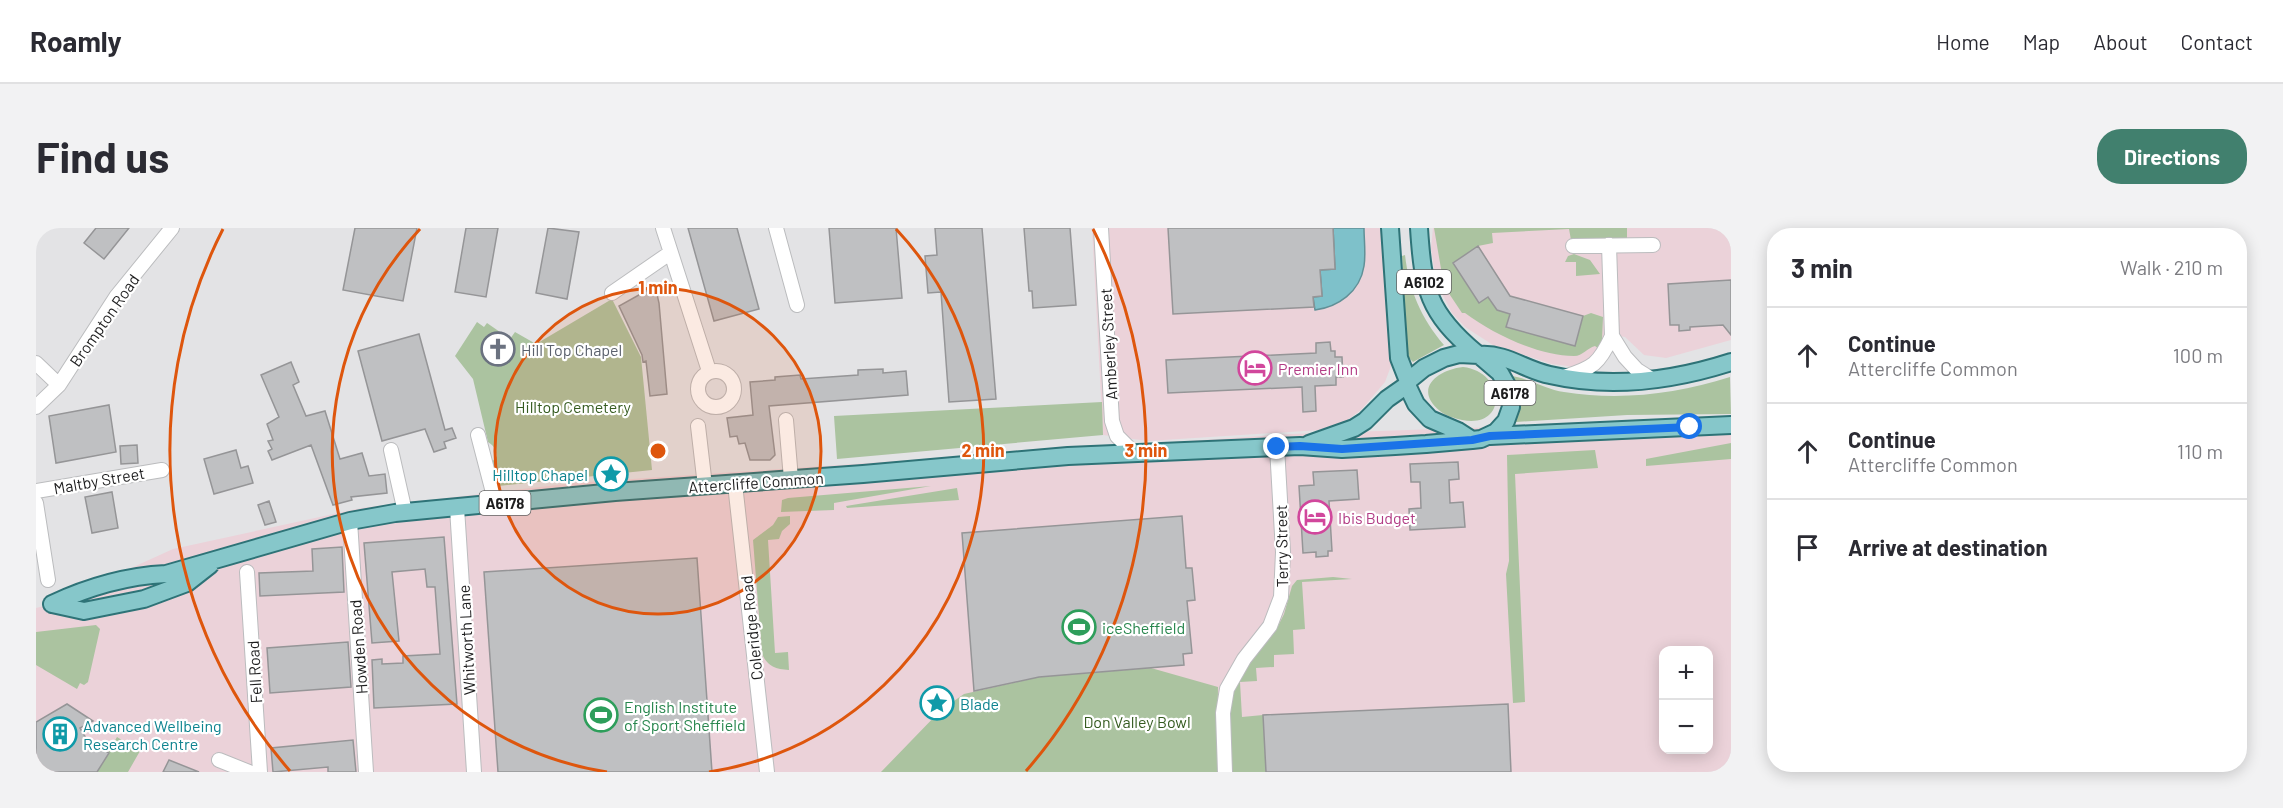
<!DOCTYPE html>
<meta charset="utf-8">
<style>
body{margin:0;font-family:Barlow,sans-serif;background:#f2f2f3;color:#2b2b33}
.controls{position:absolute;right:18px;bottom:18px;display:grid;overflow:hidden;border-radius:12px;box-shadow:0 3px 15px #0003}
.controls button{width:54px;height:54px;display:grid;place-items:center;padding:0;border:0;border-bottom:2px solid #e1e1e2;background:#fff;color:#2b2b33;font:30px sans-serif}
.stop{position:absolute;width:18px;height:18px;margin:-14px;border:4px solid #1a73e8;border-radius:50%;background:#fff}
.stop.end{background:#1a73e8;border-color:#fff;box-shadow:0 2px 6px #0008}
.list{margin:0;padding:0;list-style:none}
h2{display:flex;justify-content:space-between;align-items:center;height:78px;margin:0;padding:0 24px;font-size:26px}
h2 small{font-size:20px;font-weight:400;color:#7c7c81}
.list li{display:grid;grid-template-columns:39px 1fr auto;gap:18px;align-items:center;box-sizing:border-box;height:96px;padding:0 24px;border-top:2px solid #e1e1e2}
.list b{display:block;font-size:22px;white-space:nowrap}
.list p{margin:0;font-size:20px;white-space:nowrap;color:#7c7c81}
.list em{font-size:20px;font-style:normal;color:#7c7c81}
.icon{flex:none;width:33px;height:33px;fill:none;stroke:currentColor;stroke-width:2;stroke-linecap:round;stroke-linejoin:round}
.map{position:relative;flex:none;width:1695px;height:544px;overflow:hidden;border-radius:24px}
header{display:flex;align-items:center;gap:36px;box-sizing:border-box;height:84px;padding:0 30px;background:#fff;border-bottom:2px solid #e1e1e2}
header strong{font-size:28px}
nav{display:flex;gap:33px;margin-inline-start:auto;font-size:21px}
.intro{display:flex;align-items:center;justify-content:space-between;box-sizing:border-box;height:144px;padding:0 36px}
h1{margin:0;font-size:42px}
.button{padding:15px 27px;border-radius:24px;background:#41806e;color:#fff;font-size:21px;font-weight:700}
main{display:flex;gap:36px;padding:0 36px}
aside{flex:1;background:#fff;border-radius:24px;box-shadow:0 3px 15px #0003}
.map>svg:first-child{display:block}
.commercial{fill:#ebd2d9;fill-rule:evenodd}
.green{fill:#abc3a0}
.water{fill:#7ec1ca;stroke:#619097;stroke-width:1.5}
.building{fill:#bfc0c2;stroke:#959597;stroke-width:1.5}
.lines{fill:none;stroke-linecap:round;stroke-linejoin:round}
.minor-casing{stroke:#bbbcbe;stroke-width:16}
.major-casing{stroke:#2e7377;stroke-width:20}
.minor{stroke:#fff;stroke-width:14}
.major{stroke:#86c7ca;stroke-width:16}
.route{stroke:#1a73e8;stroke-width:8}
.ring{fill:none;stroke:#de560d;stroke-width:3}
.labels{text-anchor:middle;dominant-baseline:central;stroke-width:4.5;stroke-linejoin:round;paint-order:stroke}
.shield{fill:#fff;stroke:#626262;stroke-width:1.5}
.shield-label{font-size:15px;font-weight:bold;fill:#1e1e1f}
.street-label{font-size:16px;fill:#1e1e1f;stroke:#fff}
.worship-label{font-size:16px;fill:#5b616d;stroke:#fff;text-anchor:start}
.hotel-label{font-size:16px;fill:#b23c85;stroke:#fff;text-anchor:start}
.park-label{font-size:16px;fill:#355b20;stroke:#fff}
.culture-label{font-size:16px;fill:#0d838f;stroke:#fff;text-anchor:start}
.leisure-label{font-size:16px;fill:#27864d;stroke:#fff;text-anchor:start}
.centre{fill:#de560d;stroke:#fff;stroke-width:3}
.ring-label{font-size:18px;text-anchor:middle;font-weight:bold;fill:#de560d;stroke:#fff;stroke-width:4.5;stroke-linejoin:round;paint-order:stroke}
</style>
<header>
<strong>Roamly</strong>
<nav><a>Home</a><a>Map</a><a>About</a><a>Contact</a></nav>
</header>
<div class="intro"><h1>Find us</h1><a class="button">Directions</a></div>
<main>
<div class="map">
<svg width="1695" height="544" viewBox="0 0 1695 544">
<rect width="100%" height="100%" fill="#e3e3e5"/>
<!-- commercial -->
<path class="commercial" d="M1056 0H1351L1358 130 1349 154 1325 182 1306 196 1284 202 1112 213 1067 207Z
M1397 0H1695V112L1630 130 1608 127 1589 109 1571 106 1556 133 1546 140 1516 136 1457 117 1429 99 1416 85 1400 54 1395 20Z
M1695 191V544H0V380L16 376 137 321 325 280 538 255 1255 206ZM1628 422H1672V522H1628Z"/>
<!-- green -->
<path class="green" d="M1398 0H1591V12H1535L1533 1 1456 5 1457 15 1442 18 1417 35 1443 75 1452 69 1461 82 1474 86 1470 99 1539 118 1547 88 1555 85 1567 89 1566 112 1563 121 1559 118C1551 120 1547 128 1538 128 1503 128 1457 106 1429 85H1426L1408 58Z
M1538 26 1554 32 1564 46 1540 48V34H1529L1532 28Z
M1369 27C1373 62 1385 90 1408 117L1377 134 1373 130 1370 116 1366 28Z
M576 71 605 129 616 242 462 258 456 234 461 228C459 220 458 218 452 214L437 151 419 128 441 94 448 99 451 95 474 111 479 104 500 116Z
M1427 139C1470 144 1472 201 1426 192 1418 190 1410 188 1404 183 1377 161 1401 142 1427 139Z
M1475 148C1489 149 1511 162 1528 164 1585 173 1640 166 1694 149L1695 186 1591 187 1480 194 1482 167Z
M1066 174 1067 207 801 231 798 188Z
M1695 215V231L1610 238V231Z
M1559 222 1562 240 1479 246 1489 474 1477 475 1470 346 1473 333 1471 227Z
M895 258 798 275V282L745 284 746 272 752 270Z
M921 260 923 272 811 280 810 278Z
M754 288V296L746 303 743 311 732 312 739 425 752 424 753 442C740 441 732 439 726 426L717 312 737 297 742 289Z
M1297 349 1316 351 1266 354 1269 401 1257 402 1258 426 1238 427V439L1220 440 1221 453 1204 454 1206 489 1227 487 1230 544H1190L1191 474 1205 445 1241 400 1248 386 1256 358 1261 352Z
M60 397 64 401 52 454 48 457 44 455 41 461 0 437V404Z
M1115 440 1182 459 1181 544H845L905 482 928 466 1003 449Z
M81 509 104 523 92 544H61Z"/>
<!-- water -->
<path class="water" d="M1297 0H1328C1328 12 1330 26 1328 38 1324 64 1302 79 1279 82L1277 69 1286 68 1284 42 1299 41Z"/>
<!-- building -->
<path class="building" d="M60 0H93L68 31 48 15Z
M319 0H381L367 73 307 62Z
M430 0H462L450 69 419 64Z
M512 0 543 4 531 71 500 65Z
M652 0H701L723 81 678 93Z
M793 0H860L866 70 799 75Z
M899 0H946L960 171 913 174 905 64 892 65 889 28 901 27Z
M988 0H1034L1040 77 997 80 996 63H993Z
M1132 0H1297L1299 41 1284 42 1286 68 1277 69 1278 79 1137 86Z
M1442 18 1474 68 1547 88 1539 118 1470 99 1474 86 1461 82 1452 69 1443 75 1417 35Z
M1695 52V107L1687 97 1654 99V102L1643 103V97H1634L1632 56Z
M619 58 623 75 631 166 614 168 610 133 607 134 606 127 583 78Z
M383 106 409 202 416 200 420 210 408 214 410 220 398 224 389 201 346 213 322 123Z
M456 107 478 122 469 136 446 121Z
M1294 114 1295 123H1299V129H1306L1307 149H1300V157L1279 158 1280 183 1267 184 1266 159 1132 165 1130 132 1280 125V115Z
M255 134 263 154 257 157 270 188 289 183 304 231 326 225 333 248 349 246 351 265 315 269 316 272 297 277 275 217 236 232 232 223 236 221 232 213 237 212 231 196 243 189 225 147Z
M847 141V145L870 143 872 167 733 178 739 227 734 232H714L709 215 703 216 701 208 694 209 691 190 717 187 714 154 739 152V149L764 147 765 151 822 147V142Z
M73 177 80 224 20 235 13 188Z
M101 217 102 235 85 236 84 218Z
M200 222 205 240 212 238 217 255 178 266 168 231Z
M1422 234 1423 251 1413 252 1414 275 1427 274 1429 299 1374 302 1373 281 1385 280 1384 254H1375L1374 236Z
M1321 242 1323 271 1293 273 1296 323H1292V328L1280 329V324L1267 325 1263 258 1278 257 1277 244Z
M76 264 82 300 56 305 49 269Z
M233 273 240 294 229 297 222 277Z
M1146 288 1150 340H1156L1159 372 1151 373 1156 425 1147 426 1148 437 1003 449 938 463 926 305Z
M408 309 421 476 338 480 336 432 346 431V436L367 435V428L404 426 399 359H391L389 341 356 344 363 413 336 415 328 315Z
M306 319 308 364 224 368 223 345 277 343 276 321Z
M661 330 676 544H462L448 344Z
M312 414 315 459 234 465 231 420Z
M31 476 57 493 44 500 51 512 73 525 61 544H0V494Z
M1472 476 1475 544H1230L1227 487Z
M317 512 320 544H292V539L237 544 235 520Z
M133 532 163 544H127Z"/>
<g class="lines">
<defs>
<path id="minor" d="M627 0 673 143
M740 0 761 77
M1065 0 1076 193 1081 208 1098 225
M1573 17 1576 108 1589 129 1601 142 1617 152
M1537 18 1617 17
M576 65 634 25
M0 135 23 157
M662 161a18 18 0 1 1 36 0a18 18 0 1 1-36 0Z
M1528 149C1557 140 1563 136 1576 108
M0 179 23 157 80 69 136 0
M750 192 755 251
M662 198 669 258
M442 207 460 276
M355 222 369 284
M699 256 731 544
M0 263 126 242
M0 275 12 352
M421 280 438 544
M314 293 330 544
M211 344 224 544
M183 532 213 544
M1189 544 1187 485 1191 461 1208 431 1234 398 1245 369 1247 324 1241 219"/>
<path id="major" d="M1354 0 1363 130 1372 153
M1383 0C1387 61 1392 85 1440 125
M1444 127C1470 125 1489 142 1514 147 1575 161 1636 153 1695 134
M1454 208 1695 197
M1273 216 1318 200 1329 193 1351 171 1371 157
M16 376C52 359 90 348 130 346L314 293 359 285 579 264 827 246 1032 228 1264 218 1306 221 1359 218 1390 216 1436 212 1445 211 1460 204 1470 193 1475 179 1473 161 1464 145 1443 127 1423 126 1408 130 1388 140 1372 153 1371 157 1380 176 1394 191 1422 203 1436 212
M16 376 48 383 108 371 151 355 174 337"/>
</defs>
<!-- minor casing -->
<use href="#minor" class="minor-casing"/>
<!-- major casing -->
<use href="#major" class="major-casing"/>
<!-- minor -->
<use href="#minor" class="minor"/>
<!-- major -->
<use href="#major" class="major"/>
</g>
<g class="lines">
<!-- route -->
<path class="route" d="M1241 219 1264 218 1306 221 1436 212 1454 208 1654 199"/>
</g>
<!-- distance rings -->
<circle cx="622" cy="223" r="163" fill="#de560d" fill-opacity=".12"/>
<g class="ring">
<circle cx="622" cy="223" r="163"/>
<path d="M571 544A325 325 0 0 1 384 1M860 1A325 325 0 0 1 673 544"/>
<path d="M254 543A488 488 0 0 1 187 1M1057 1A488 488 0 0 1 990 543"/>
</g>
<!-- icons -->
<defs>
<symbol id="church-ring" viewBox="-11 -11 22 22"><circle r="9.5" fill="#fff" stroke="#6b7280" stroke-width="1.5"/><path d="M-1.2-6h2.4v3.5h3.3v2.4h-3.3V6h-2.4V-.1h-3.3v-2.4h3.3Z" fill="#6b7280"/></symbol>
<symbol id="hotel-ring" viewBox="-11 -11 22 22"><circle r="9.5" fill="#fff" stroke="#d1479c" stroke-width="1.5"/><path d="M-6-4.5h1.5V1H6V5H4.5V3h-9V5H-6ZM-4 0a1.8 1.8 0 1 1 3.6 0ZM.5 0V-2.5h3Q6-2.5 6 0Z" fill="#d1479c"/></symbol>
<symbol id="sight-ring" viewBox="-11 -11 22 22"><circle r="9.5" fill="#fff" stroke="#0f9aa8" stroke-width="1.5"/><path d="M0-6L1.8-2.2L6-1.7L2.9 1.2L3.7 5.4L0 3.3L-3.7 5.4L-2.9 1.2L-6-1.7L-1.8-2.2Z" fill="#0f9aa8"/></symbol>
<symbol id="stadium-ring" viewBox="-11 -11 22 22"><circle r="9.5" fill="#fff" stroke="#2e9e5b" stroke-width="1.5"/><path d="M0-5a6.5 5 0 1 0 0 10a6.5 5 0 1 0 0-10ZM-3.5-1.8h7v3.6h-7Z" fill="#2e9e5b"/></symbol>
<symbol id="building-ring" viewBox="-11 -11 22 22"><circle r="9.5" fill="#fff" stroke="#0f9aa8" stroke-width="1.5"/><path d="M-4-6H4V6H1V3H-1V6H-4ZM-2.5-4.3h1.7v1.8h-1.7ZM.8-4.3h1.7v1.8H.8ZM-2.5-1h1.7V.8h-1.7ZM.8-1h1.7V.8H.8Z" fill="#0f9aa8"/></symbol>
</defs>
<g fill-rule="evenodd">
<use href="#church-ring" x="443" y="102" width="38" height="38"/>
<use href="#hotel-ring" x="1200" y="121" width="38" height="38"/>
<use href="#sight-ring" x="556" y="227" width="38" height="38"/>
<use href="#hotel-ring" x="1260" y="270" width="38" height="38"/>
<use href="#stadium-ring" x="1024" y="380" width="38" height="38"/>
<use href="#sight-ring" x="882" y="456" width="38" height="38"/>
<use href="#stadium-ring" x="546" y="468" width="38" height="38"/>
<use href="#building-ring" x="5" y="487" width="38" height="38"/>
</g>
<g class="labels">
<!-- shield labels -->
<g class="shield">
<rect x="1361" y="42" width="54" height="24" rx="4.5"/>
<rect x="1448.5" y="153" width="51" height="24" rx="4.5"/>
<rect x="443.5" y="263" width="51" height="24" rx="4.5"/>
</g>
<g class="shield-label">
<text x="1388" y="54">A6102</text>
<text x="1474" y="165">A6178</text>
<text x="469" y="275">A6178</text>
</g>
<!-- street labels -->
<g class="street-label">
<text transform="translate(68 92) rotate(-55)">Brompton Road</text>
<text transform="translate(1072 116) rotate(-93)">Amberley Street</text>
<text transform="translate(63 252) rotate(-10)">Maltby Street</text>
<text transform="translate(720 254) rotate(-4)">Attercliffe Common</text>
<text transform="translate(1245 318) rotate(-91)">Terry Street</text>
<text transform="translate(715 400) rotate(-96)">Coleridge Road</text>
<text transform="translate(430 412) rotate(-93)">Whitworth Lane</text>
<text transform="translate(322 419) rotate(-94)">Howden Road</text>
<text transform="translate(218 444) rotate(-93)">Fell Road</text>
</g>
<!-- worship labels -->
<g class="worship-label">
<text x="485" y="121">Hill Top Chapel</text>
</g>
<!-- hotel labels -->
<g class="hotel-label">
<text x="1242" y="140">Premier Inn</text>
<text x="1302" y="289">Ibis Budget</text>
</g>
<!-- park labels -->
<g class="park-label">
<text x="537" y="178">Hilltop Cemetery</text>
<text x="1101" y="493">Don Valley Bowl</text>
</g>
<!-- culture labels -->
<g class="culture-label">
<text x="552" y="246" text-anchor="end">Hilltop Chapel</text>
<text x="924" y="475">Blade</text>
<text x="47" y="497">Advanced Wellbeing<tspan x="47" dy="18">Research Centre</tspan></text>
</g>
<!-- leisure labels -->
<g class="leisure-label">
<text x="1066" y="399">iceSheffield</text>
<text x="588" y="478">English Institute<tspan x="588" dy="18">of Sport Sheffield</tspan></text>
</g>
</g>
<circle cx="622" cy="223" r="9" class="centre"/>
<g class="ring-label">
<text x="622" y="66">1 min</text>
<text x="947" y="229">2 min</text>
<text x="1110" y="229">3 min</text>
</g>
</svg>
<div class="controls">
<button>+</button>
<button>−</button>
</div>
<div class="stop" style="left:1654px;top:199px"></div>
<div class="stop end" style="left:1241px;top:219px"></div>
</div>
<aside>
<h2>3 min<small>Walk · 210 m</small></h2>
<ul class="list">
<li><svg class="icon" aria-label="ahead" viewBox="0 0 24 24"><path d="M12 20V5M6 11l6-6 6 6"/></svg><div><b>Continue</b><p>Attercliffe Common</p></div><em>100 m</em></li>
<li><svg class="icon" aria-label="ahead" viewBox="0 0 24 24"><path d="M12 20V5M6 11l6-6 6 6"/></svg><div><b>Continue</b><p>Attercliffe Common</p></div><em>110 m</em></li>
<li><svg class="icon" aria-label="arrive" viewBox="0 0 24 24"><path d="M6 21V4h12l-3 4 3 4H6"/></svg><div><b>Arrive at destination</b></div></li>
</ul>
</aside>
</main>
